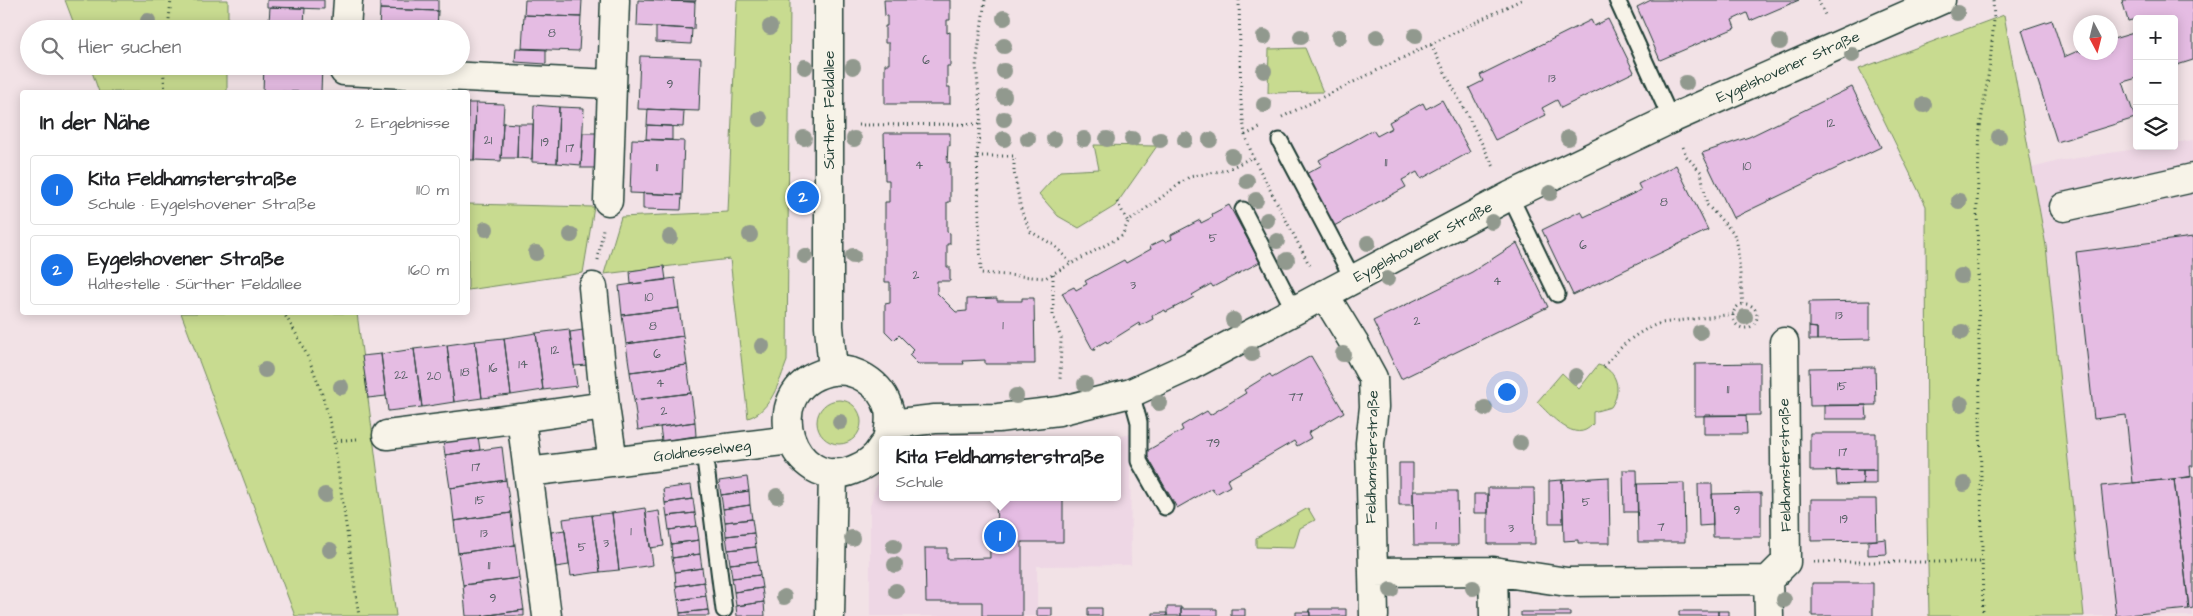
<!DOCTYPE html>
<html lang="de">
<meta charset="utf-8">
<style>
body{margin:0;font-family:"Architects Daughter",sans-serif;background:#f6f6f6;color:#202124}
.controls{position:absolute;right:15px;top:15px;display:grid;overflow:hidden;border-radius:5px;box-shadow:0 2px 12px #0003}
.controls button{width:45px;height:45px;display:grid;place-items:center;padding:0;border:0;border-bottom:1px solid #e0e0e0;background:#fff;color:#202124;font:25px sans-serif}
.compass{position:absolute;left:2073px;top:15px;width:45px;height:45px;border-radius:50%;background:#fff;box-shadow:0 2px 12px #0003;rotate:173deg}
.you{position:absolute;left:1506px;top:391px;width:18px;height:18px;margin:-12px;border:4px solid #fff;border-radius:50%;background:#1a73e8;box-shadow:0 0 0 8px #1a73e833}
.badge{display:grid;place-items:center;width:32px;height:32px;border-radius:50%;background:#1a73e8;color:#fff;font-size:16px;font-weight:700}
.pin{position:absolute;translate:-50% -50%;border:2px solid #fff;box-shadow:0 1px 5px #0006}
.popup{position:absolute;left:879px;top:436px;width:242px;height:65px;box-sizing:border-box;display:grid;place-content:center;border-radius:5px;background:#fff;filter:drop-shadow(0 1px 4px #0005);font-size:16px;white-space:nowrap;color:#757577}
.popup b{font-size:19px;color:#202124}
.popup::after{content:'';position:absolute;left:50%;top:100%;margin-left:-10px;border:10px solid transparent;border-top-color:#fff}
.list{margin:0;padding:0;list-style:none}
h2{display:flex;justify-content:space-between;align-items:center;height:65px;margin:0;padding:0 20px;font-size:21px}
h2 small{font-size:16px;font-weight:400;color:#757577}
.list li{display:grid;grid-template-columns:32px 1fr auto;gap:15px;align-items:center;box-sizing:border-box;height:70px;margin:0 10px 10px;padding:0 10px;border:1px solid #e0e0e0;border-radius:5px}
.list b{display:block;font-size:19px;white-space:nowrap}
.list p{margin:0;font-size:16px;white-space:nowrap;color:#757577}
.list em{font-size:16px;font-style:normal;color:#757577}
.icon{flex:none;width:28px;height:28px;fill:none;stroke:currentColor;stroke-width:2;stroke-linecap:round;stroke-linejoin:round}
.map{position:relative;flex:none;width:2193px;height:616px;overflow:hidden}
.search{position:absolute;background:#fff;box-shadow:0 2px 12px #0003;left:20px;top:20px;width:450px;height:55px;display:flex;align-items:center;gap:12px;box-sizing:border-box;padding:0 18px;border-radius:28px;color:#757577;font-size:19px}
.panel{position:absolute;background:#fff;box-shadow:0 2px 12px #0003;left:20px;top:90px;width:450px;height:225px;border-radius:5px}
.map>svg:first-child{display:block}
.built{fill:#eed7e5}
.green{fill:#c8db90;stroke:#748c62}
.building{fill:#e5bce3;stroke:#1f3d34}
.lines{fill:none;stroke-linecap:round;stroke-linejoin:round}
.service-casing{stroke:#1f3d34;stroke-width:19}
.minor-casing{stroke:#1f3d34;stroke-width:31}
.path{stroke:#1f3d34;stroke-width:3;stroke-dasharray:1 4;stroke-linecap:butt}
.service{stroke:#f7f3e8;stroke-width:15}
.minor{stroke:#f7f3e8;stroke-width:28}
.tree{fill:#91998e}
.labels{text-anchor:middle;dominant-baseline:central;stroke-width:5;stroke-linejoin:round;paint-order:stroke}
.number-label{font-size:12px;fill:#505d60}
.street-label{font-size:15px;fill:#1f3d34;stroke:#f7f3e8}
</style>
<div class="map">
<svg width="2193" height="616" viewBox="0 0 2193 616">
<rect width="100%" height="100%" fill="#f2e2e6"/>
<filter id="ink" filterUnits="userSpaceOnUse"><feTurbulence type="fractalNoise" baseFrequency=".02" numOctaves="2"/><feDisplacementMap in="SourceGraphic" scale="10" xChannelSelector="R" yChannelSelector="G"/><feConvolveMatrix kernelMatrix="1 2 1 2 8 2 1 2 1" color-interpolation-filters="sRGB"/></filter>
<g filter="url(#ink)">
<!-- built -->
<path class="built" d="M2193 140V616H2084L2046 246 2032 168 2059 161 2154 146H2174V143Z
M1130 434 1131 565 1037 566V616H870V506L875 489 882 477V497H1118V440H1107Z"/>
<!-- green -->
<path class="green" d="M65 0H228V29H76Z
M737 0H790L787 361C779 382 771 411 748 418L730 259 604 274 621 217 728 212Z
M2004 15 2046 246 2084 616H1929L1927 515 1926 206 1859 69Z
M1305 48 1323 92 1268 93 1269 49Z
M90 66H227V92H99Z
M1094 145 1157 146 1115 206 1079 228 1058 216 1039 194 1060 171 1099 169Z
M468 204 594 207 583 273 468 290Z
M181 313H357L396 616H295Z
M1598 365C1618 370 1622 391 1611 407L1593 412V424C1575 446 1550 414 1537 402L1562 373 1579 389Z
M817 422a22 22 0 1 1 44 0a22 22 0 1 1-44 0Z
M1308 508 1315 520 1300 528 1294 548 1256 547V538Z"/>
<!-- building -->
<path class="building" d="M267 0H324V9L267 7Z
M380 0H438V11L380 9Z
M525 0H582L581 17 524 15Z
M638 0 695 2 694 29 637 26Z
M655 0H696L695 2Z
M884 0H950V20H947V33L950 32V66H947V87H950V104H885V64H889V43H885V26H887V16H885Z
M1651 0H1799L1750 21 1747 13 1732 20 1735 28 1660 60 1637 7Z
M2122 0H2193V60L2174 66V19H2137V21L2136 19 2128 21Z
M270 7 305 8 304 24 269 22Z
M380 9 438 11 437 29H379Z
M524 15 581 17 579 51 522 49Z
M1608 19 1634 72 1561 108 1557 100 1542 108 1546 115 1495 140 1469 88 1483 81 1480 75 1591 20 1594 26Z
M2052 20 2064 57 2080 50V52H2110V40L2137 32V78L2123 82 2135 118 2057 142 2022 30Z
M269 22 304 24V29H269Z
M656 27 692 29 691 44 656 42Z
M516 48 546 49V64L515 62Z
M640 56 701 58 699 111 638 109Z
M264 66H322L321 92 263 91Z
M1852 87 1881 147 1733 218 1702 153 1749 137Z
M1442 100 1470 152 1421 179 1417 172 1402 180 1406 187 1334 226 1306 174 1322 165 1319 160 1373 130 1377 136 1392 128 1389 122 1423 103 1426 109Z
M468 103H476L474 160H468Z
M476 103 504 104 501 161 474 160Z
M534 105 559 107 557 163 532 162Z
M559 107 584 108 581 165 557 163Z
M648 109 684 111 683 127 647 125Z
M503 123 518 124 517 158H501Z
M518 124H533L532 159 517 158Z
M647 125 672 126V140L646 139Z
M583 133H597L595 168H581Z
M884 133H950V146L948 145 947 163 950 162V202H947V232L950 233V244H947V267H950V281H937V293L956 312 967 311V299L997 298V301H1022V298H1034L1035 364H985V360L963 361 964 364H918L909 355 914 350 899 335 894 340 885 331V304L890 303V282H885V202H889V180H885Z
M632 139 684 141 682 195 630 193Z
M1676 165 1708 230 1573 295 1542 230 1581 211 1584 217 1641 190 1638 184Z
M643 193 682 195 681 210 643 209Z
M1229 205 1260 262 1213 287 1211 284 1192 295 1194 297 1187 301 1166 312 1165 310 1152 316 1153 319 1140 326 1139 323 1107 343 1106 341 1094 348 1095 350H1093L1062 293 1074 287 1076 290 1087 284 1085 281 1124 260 1126 263 1151 249 1150 246 1163 240 1165 242 1172 239 1171 235 1200 220 1201 223 1213 217 1212 214Z
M2193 237V466H2190L2191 477 2133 483 2126 415 2094 419 2076 252Z
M1517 243 1548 307 1401 379 1373 321 1472 272Z
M664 266 666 280 631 284 630 271Z
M675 278 679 308 622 315 619 286Z
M1870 301V339L1817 340V328L1809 327V302Z
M679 308 683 336 626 344 622 315Z
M1809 327 1817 328V340H1809Z
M569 329 577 386 543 390 536 333Z
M583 330 588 365 574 366 570 332Z
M536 333 543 390 511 395 504 338Z
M683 336 687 365 630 372 626 344Z
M504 338 511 395 482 398 475 341Z
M475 341 482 398 454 402 447 345Z
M447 345 454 402 422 407 414 349Z
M414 349 422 407 388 411 381 354Z
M381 354 386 396 368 398 362 356Z
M1311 356 1344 412 1308 433 1311 438 1297 446 1294 441 1227 480 1230 486 1216 494 1212 488 1177 508 1145 452 1183 430 1181 426 1207 411 1210 415 1246 393 1244 390 1270 374 1272 378Z
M1760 363V415L1695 416V364Z
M687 365 691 393 634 400 630 372Z
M1875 367 1876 405 1810 406 1809 368Z
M691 393 695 422 638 430 634 400Z
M1824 405H1866L1867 419H1824Z
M1704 415H1746L1747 434H1704Z
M695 422 696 436 662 441 660 427Z
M1810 433H1876V470L1810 471Z
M478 436 480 450 445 455 443 441Z
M502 447 506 480 450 488 445 455Z
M1399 463H1413V505H1399Z
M1623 470H1637L1638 512H1624Z
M1836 470H1863V484L1837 485Z
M1863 470H1876V484H1863Z
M2193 476V608L2189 609 2174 479Z
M747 477 749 491 721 495 719 481Z
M1609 477 1610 543H1578V540L1564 541 1562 480Z
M2174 479 2189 609 2116 616 2101 486Z
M506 480 511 513 454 521 450 488Z
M1562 480 1563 523H1549V481Z
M1684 483 1685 542H1638L1637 484Z
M1698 484H1712L1713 525 1699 526Z
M691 485 693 499 665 503 663 489Z
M1488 488H1534L1535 544H1488Z
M749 491 750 505 723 509 721 495Z
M1413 491H1457L1458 545H1414Z
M1761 493V537H1713L1712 494Z
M1474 494H1488V513H1474Z
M1041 497H1063V542H1022V616H982V602H926L925 548H947V559L990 558 989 526H997L996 499Z
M693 499 695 513 667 516 665 503Z
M1811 499H1876L1877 540 1811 541Z
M750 505 752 519 725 522 723 509Z
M645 508 653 565 619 570 612 513Z
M659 511 664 546 650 548 646 513Z
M511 513 515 545 458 553 454 521Z
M612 513 619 570 600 572 592 515Z
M695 513 697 526 669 530 667 516Z
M592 515 600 572 571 576 563 519Z
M752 519 754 533 726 536 725 522Z
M697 526 699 540 671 544 669 530Z
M565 530 569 565 556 567 551 532Z
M754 533 756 547 728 550 726 536Z
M1886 539 1887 554 1868 555V541Z
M699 540 700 554 672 558 671 544Z
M515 545 519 578 463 585 458 553Z
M756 547 758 561 730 564 728 550Z
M700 554 702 568 675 572 672 558Z
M758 561 760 575 732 578 730 564Z
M702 568 704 582 676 586 675 572Z
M760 575 762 588 734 592 732 578Z
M519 578 524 610 482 616H466L463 585Z
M704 582 706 596 678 600 676 586Z
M1812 583H1873V616H1812Z
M762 588 764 602 736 606 734 592Z
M706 596 708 610 680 613 678 600Z
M764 602 765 616H737L736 606Z
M1167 607H1181V616H1167Z
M1037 608H1052V616H1037Z
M1088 608H1102V616H1088Z
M1181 609H1217V616H1181Z
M1231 609H1245V616H1231Z
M1309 609H1346V616H1310Z
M524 610V616H482Z
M708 610 709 616H680V613Z
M1679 611H1718V616H1679Z
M1718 611H1729V616H1718Z
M1296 612H1310V616H1296Z
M1521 612H1570V616H1521Z
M1153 613H1167V616H1153Z"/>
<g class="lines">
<defs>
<path id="service" d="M1617 0 1671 119
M1280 141 1353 279
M1510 196 1557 294
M1243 210 1294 310
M1131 393 1139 422V461L1165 507
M704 451 724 610"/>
<path id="minor" d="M829 0V326L833 371
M346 29 348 0
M344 71 611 84
M608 201 615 0
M2064 207 2193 178
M1324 294 1354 343 1373 378 1374 407 1370 443 1374 616
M605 406 613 462
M521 418 605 406 593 287
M890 424 935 419 998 418 1059 411 1131 393 1190 366 1510 196 1671 119 1941 0
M387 435 521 418 528 472 791 440
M882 447C875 459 866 465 853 470 793 494 755 391 827 372 853 365 882 383 889 410 891 420 889 430 887 440
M528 472 547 616
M1493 571 1494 616
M1373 572 1493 571 1567 582 1768 580
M830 616 833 473
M1769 616 1768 580 1786 562 1784 342"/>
</defs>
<!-- service casing -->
<use href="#service" class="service-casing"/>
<!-- minor casing -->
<use href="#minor" class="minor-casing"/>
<!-- path -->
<path class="path" d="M985 0 976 66 981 114 977 156 981 273 1045 278 1122 236 1128 222 1189 177 1226 170 1253 157
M1239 0 1241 103 1245 135 1253 157 1311 268
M1818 0 1826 17
M168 29 171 0
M1431 45 1495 169
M163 66 165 92
M1282 117 1521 0
M858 125 980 124
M1245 135 1260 128
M1683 147 1686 156 1701 172 1707 205 1733 232 1737 242 1743 304
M977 156H1014V172L1021 210 1031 232 1054 245 1071 263
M1117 202 1128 222
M598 260 603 229
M1053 274V315L1061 338 1060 381
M1733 316a12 12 0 1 1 24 0a12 12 0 1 1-24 0Z
M283 312C309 352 325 395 334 441
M1604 367C1619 347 1637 331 1661 323L1734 314
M357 439 334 441 359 616
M1814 562H1982
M1983 616 1977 206 1980 127 1990 64 1994 20 1993 0"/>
<!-- service -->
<use href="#service" class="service"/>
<!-- minor -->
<use href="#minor" class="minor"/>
</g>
<!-- trees -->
<g class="tree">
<circle cx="1957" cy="13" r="8"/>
<circle cx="1004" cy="18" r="8"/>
<circle cx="148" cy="21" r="8"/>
<circle cx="770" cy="27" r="8"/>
<circle cx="1415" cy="36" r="8"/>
<circle cx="1264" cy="37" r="8"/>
<circle cx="1301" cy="37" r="8"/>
<circle cx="1339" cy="37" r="8"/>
<circle cx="1377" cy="37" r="8"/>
<circle cx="1780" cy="42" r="8"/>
<circle cx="1004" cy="46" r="8"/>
<circle cx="1852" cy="55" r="8"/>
<circle cx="805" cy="67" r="8"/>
<circle cx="853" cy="67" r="8"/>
<circle cx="1004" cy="71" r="8"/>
<circle cx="1264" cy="71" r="8"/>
<circle cx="1686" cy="83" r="8"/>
<circle cx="1004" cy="96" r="8"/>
<circle cx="1264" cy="105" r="8"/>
<circle cx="1924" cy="105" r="8"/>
<circle cx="760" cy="119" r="8"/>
<circle cx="1004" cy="119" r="8"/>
<circle cx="1999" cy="137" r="8"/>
<circle cx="804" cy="138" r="8"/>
<circle cx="1568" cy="138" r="8"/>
<circle cx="854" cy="139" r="8"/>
<circle cx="1004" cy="139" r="8"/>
<circle cx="1028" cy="139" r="8"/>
<circle cx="1054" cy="139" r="8"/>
<circle cx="1084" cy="139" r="8"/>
<circle cx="1107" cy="139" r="8"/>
<circle cx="1132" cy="139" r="8"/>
<circle cx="1160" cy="140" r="8"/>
<circle cx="1185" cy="140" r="8"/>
<circle cx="1210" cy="140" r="8"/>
<circle cx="1232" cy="156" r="8"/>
<circle cx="1247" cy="181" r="8"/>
<circle cx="1550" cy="193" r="8"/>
<circle cx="1256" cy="200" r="8"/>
<circle cx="1959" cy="201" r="8"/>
<circle cx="1267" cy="220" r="8"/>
<circle cx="1492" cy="222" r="8"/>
<circle cx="486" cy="229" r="8"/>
<circle cx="571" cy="235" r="8"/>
<circle cx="750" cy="235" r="8"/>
<circle cx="670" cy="237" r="8"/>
<circle cx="1277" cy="241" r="8"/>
<circle cx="1368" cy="243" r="8"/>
<circle cx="536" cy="253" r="8"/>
<circle cx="805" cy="256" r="8"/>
<circle cx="853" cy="256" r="8"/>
<circle cx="1287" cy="260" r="8"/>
<circle cx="1961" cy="276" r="8"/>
<circle cx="1387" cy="279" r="8"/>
<circle cx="1745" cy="317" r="8"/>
<circle cx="1233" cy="320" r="8"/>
<circle cx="1700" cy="332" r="8"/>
<circle cx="1962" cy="332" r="8"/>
<circle cx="762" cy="346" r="8"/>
<circle cx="1252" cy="354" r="8"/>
<circle cx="1343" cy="354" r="8"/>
<circle cx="265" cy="370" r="8"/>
<circle cx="1576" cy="376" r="8"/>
<circle cx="1085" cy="384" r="8"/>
<circle cx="341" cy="387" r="8"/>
<circle cx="1016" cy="396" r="8"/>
<circle cx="1159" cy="403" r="8"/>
<circle cx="1961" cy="404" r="8"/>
<circle cx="1485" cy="408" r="8"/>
<circle cx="840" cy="422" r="8"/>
<circle cx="1520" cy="443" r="8"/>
<circle cx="1964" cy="484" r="8"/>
<circle cx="325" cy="495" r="8"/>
<circle cx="777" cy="496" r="8"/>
<circle cx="852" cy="538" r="8"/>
<circle cx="894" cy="546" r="8"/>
<circle cx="330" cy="550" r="8"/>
<circle cx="895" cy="565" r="8"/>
<circle cx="1473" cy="588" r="8"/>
<circle cx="1391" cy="590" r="8"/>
<circle cx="896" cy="591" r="8"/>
<circle cx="784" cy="597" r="8"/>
<circle cx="1784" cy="600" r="8"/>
</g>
</g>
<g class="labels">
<!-- number labels -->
<g class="number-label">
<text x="552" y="33">8</text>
<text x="926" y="60">6</text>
<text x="1552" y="78">13</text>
<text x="670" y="84">9</text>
<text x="1831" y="123">12</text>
<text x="488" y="140">21</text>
<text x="545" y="142">19</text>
<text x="570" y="148">17</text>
<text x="1386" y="162">11</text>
<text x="919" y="165">4</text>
<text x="1747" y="166">10</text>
<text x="657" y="167">11</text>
<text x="1664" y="202">8</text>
<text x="1213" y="238">5</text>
<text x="1583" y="245">6</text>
<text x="916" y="275">2</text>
<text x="1497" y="281">4</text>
<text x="1133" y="285">3</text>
<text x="649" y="297">10</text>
<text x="1839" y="315">13</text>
<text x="1417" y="321">2</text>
<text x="1003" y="325">1</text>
<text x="653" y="326">8</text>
<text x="555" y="350">12</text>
<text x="657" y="354">6</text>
<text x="523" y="364">14</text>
<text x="493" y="368">16</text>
<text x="465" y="372">18</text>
<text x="401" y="375">22</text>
<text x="434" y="376">20</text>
<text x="660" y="383">4</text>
<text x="1842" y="386">15</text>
<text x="1728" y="389">11</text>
<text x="1296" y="397">77</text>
<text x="664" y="411">2</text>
<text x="1213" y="443">79</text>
<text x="1843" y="452">17</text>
<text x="476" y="467">17</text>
<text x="480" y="500">15</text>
<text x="1586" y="502">5</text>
<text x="1737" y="510">9</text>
<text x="1844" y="519">19</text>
<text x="1436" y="525">1</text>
<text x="1661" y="527">7</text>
<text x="1511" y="528">3</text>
<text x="631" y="531">1</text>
<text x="484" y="533">13</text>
<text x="606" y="543">3</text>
<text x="582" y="547">5</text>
<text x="489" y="565">11</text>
<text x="493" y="598">9</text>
</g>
<!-- street labels -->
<g class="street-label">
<text transform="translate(1788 67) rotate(-24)">Eygelshovener Straße</text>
<text transform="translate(829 110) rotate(-90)">Sürther Feldallee</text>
<text transform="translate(1423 242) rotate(-28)">Eygelshovener Straße</text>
<text transform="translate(702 451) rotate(-7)">Goldnesselweg</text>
<text transform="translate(1372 457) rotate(-89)">Feldhamsterstraße</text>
<text transform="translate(1785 465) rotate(-91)">Feldhamsterstraße</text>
</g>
</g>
</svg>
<div class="controls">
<button>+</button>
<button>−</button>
<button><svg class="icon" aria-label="layers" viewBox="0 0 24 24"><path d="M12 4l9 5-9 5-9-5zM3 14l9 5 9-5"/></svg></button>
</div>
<svg class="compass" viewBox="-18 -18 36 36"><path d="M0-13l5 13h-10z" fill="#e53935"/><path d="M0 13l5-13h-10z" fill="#757577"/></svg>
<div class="you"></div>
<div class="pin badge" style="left:1000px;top:536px">1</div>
<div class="popup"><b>Kita Feldhamsterstraße</b>Schule</div>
<div class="pin badge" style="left:803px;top:197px">2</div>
<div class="search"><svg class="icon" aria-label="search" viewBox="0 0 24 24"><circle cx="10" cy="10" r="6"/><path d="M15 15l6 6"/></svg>Hier suchen</div>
<section class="panel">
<h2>In der Nähe<small>2 Ergebnisse</small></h2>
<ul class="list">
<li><span class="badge">1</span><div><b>Kita Feldhamsterstraße</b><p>Schule · Eygelshovener Straße</p></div><em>110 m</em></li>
<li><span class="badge">2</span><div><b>Eygelshovener Straße</b><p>Haltestelle · Sürther Feldallee</p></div><em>160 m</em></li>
</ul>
</section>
</div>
